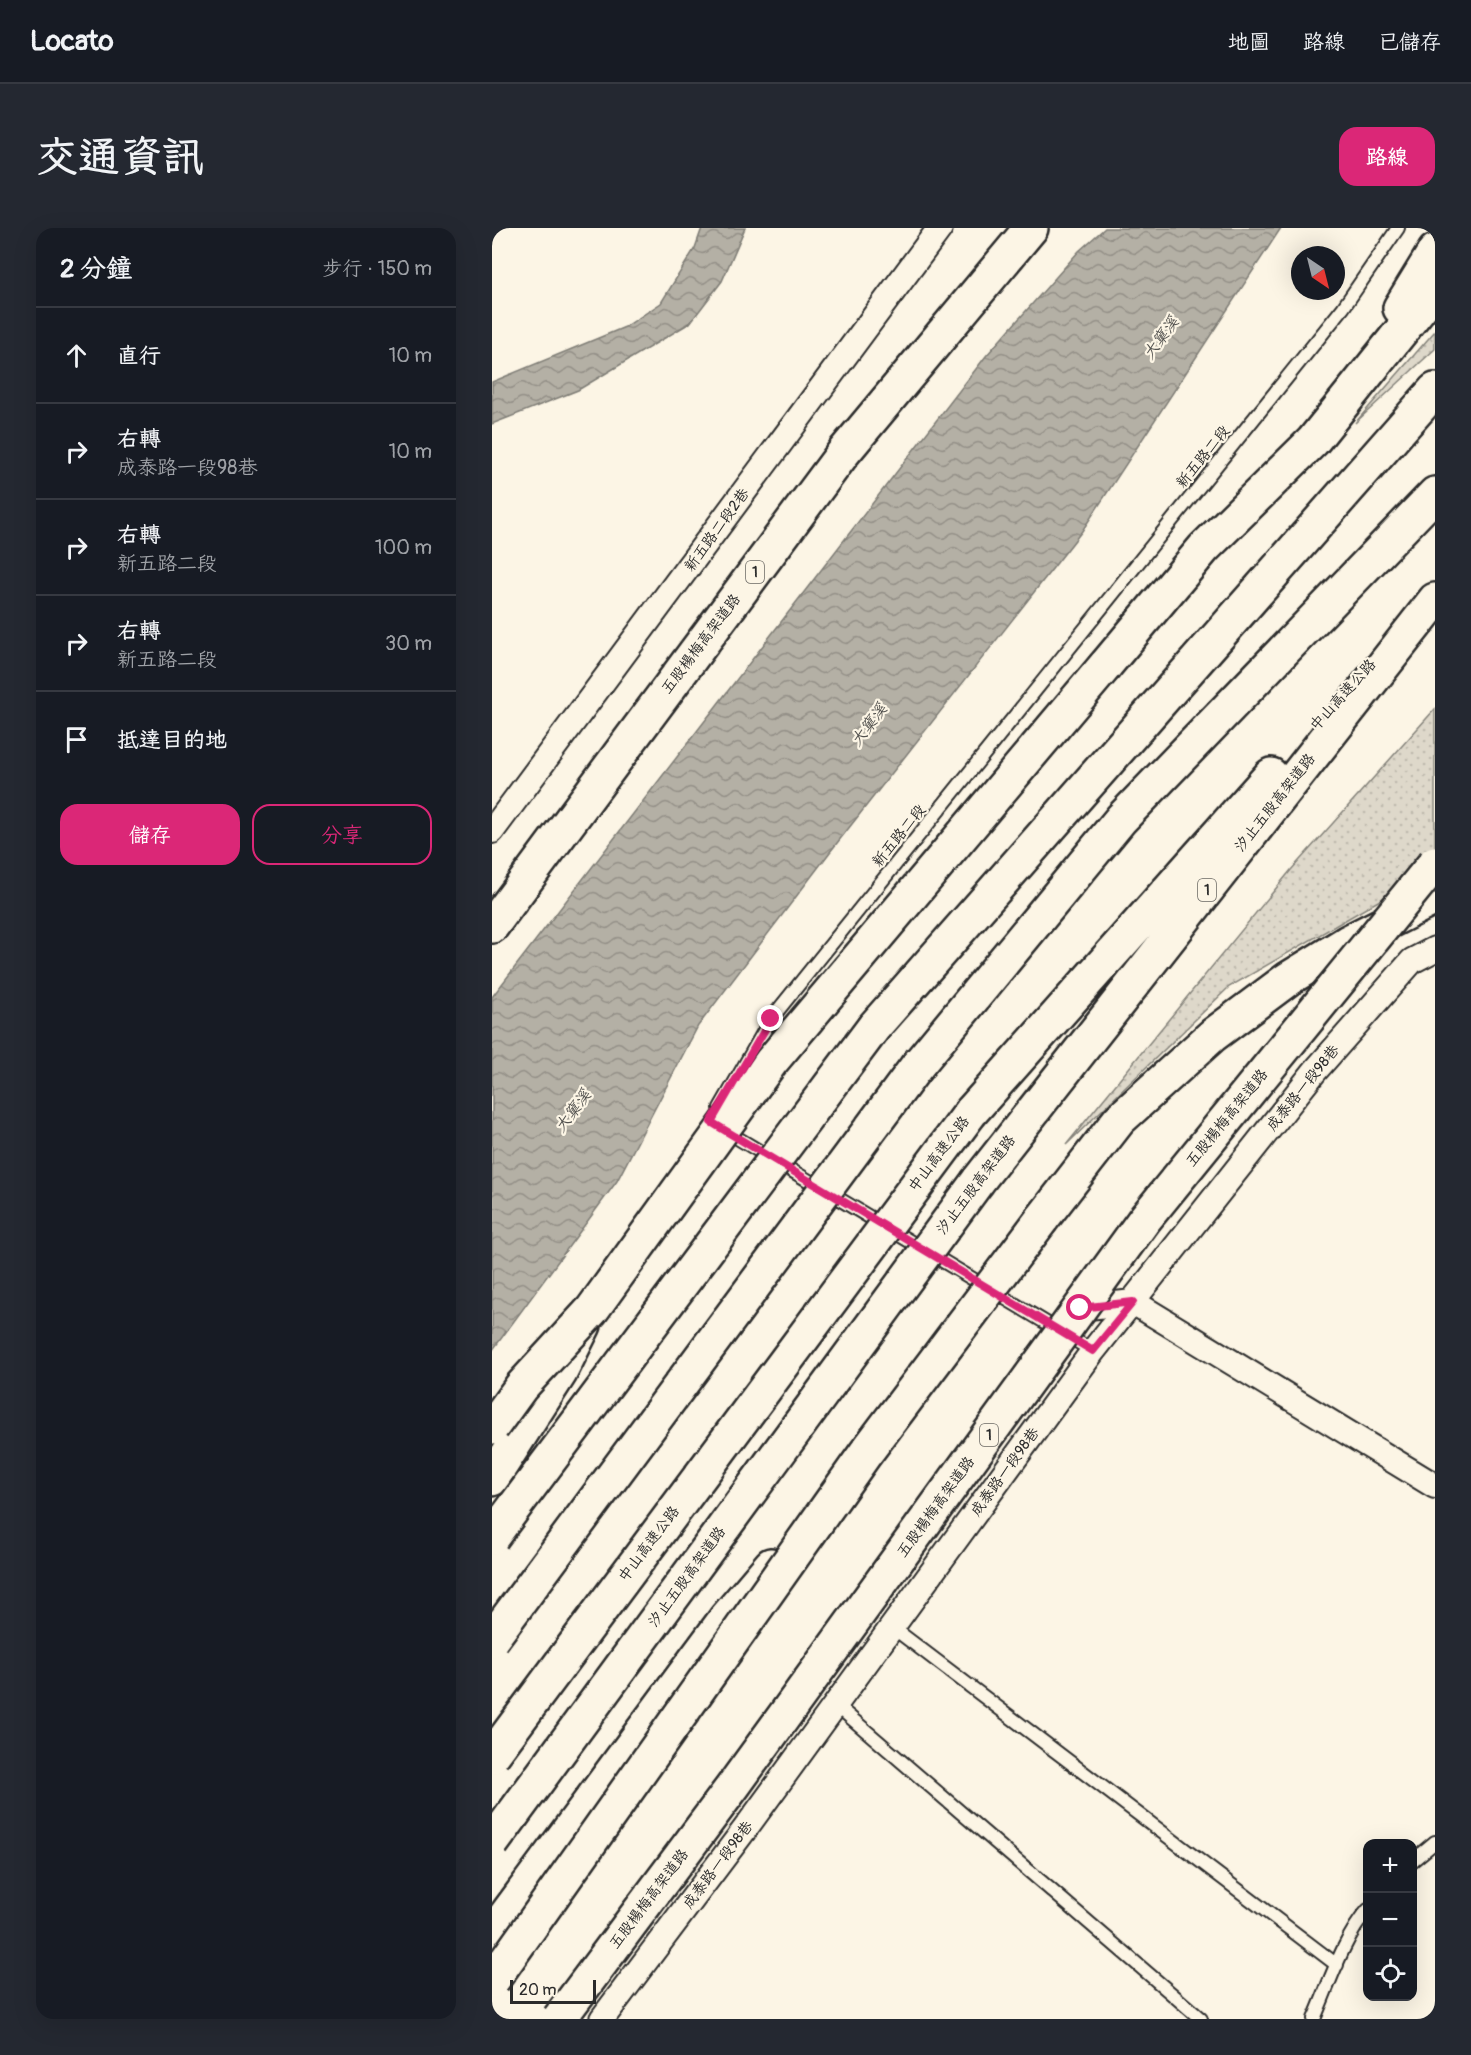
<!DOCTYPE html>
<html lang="zh-TW">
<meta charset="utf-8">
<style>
body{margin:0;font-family:Pangolin,"LXGW WenKai TC",sans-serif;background:#242831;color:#f1f3f6}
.controls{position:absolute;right:18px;bottom:18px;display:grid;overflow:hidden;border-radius:12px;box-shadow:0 6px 24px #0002}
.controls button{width:54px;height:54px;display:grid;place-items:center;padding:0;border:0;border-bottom:2px solid #363941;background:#171b24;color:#f1f3f6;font:30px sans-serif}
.compass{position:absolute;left:799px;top:18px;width:54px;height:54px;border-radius:50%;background:#171b24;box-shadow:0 6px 24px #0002;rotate:145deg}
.scale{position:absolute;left:18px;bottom:15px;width:86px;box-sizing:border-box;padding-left:6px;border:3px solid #2b2b2b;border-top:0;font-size:16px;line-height:21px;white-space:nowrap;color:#2b2b2b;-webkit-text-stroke:4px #fcf5e5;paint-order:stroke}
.stop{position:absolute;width:18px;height:18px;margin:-14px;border:4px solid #db2777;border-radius:50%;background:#fff}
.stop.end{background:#db2777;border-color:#fff;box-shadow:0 2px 6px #0008}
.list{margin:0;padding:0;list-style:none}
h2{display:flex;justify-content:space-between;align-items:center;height:78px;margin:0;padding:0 24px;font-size:26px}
h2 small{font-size:20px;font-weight:400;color:#9ea1a6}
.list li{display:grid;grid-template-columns:39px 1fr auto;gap:18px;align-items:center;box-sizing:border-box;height:96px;padding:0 24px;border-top:2px solid #363941}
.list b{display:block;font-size:22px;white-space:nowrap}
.list p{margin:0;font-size:20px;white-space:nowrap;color:#9ea1a6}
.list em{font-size:20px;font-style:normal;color:#9ea1a6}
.actions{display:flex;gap:12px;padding:18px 24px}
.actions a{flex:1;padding:14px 0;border:2px solid #db2777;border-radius:18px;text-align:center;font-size:21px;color:#db2777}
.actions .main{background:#db2777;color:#fff}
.icon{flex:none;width:33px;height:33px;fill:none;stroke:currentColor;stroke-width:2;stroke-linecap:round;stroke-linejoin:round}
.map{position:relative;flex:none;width:943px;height:1791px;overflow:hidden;border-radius:18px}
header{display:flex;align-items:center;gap:36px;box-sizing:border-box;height:84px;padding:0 30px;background:#171b24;border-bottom:2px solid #363941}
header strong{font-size:28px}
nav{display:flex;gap:33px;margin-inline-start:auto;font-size:21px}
.intro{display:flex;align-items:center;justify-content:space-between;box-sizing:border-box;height:144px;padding:0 36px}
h1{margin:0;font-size:42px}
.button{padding:15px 27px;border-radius:18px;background:#db2777;color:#fff;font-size:21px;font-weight:700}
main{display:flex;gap:36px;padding:0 36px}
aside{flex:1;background:#171b24;border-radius:18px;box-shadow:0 6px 24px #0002}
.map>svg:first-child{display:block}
.grass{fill:url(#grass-dots);stroke:#84827a;stroke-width:1.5}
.water{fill:url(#water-waves);stroke:#7d7b74;stroke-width:1.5}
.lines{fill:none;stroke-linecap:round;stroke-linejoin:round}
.service-casing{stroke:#2b2b2b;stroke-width:16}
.minor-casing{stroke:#2b2b2b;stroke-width:28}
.motorway-casing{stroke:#2b2b2b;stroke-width:38}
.service{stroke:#fcf5e5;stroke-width:12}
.minor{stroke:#fcf5e5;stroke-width:24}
.motorway{stroke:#fcf5e5;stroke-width:33}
.motorway-bridge-casing{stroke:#2b2b2b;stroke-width:38;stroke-linecap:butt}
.motorway-bridge{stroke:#fcf5e5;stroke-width:33}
.route{stroke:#db2777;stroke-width:8}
.labels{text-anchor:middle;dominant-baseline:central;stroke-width:4.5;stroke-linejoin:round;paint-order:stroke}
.shield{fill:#fcf5e5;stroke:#6a6863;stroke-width:1.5}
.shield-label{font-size:14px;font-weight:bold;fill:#2b2b2b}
.street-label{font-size:15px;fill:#2b2b2b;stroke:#fcf5e5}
.water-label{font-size:16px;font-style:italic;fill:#545350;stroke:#fcf5e5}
</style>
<header>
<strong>Locato</strong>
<nav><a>地圖</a><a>路線</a><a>已儲存</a></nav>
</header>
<div class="intro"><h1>交通資訊</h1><a class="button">路線</a></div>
<main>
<aside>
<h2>2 分鐘<small>步行 · 150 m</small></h2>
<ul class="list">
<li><svg class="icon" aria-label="ahead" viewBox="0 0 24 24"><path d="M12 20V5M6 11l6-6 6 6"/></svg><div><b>直行</b></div><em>10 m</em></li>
<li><svg class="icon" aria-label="right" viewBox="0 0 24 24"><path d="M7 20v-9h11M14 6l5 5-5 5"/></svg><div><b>右轉</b><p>成泰路一段98巷</p></div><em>10 m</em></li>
<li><svg class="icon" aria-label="right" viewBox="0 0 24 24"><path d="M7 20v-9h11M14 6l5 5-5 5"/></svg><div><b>右轉</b><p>新五路二段</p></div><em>100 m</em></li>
<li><svg class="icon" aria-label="right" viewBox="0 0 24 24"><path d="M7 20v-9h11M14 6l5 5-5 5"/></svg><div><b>右轉</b><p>新五路二段</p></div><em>30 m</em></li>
<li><svg class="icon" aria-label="arrive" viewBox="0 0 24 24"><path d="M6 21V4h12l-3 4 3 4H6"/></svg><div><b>抵達目的地</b></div></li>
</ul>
<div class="actions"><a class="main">儲存</a><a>分享</a></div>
</aside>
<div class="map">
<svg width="943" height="1791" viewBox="0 0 943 1791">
<defs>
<pattern id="grass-dots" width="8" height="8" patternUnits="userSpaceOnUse" patternTransform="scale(1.5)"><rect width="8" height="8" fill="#ded8ca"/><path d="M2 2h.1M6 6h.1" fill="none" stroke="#bfbaae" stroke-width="1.8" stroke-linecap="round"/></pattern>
<pattern id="water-waves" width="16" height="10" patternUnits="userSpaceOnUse" patternTransform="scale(1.5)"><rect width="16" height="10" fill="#b4b0a5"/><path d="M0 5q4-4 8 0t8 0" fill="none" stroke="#938f87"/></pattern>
</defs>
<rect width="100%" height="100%" fill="#fcf5e5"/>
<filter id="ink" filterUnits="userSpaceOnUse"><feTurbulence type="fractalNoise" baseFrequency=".0167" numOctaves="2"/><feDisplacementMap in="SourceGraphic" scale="12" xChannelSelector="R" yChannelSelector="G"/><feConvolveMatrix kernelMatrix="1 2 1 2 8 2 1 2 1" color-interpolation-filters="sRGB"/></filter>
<g filter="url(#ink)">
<!-- grass -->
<path class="grass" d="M943 103V121L863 195Z
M943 481V650L895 668 737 759 574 917 799 642Z"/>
<!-- water -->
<path class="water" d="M210 0H253L230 53 198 95 86 162 0 196V154L133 99 169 75 203 20Z
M613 0H789L590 303 338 624 206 798 125 953 0 1123V769L494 128 587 23Z"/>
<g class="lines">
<defs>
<path id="service" d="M228 880 279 791 851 80 906 0
M232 902 601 1123
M400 1399 845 1737
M344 1477 709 1791
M920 1633 943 1614
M822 1791C837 1757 851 1710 876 1682"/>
<path id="minor" d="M0 603 448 0
M588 1080 641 1074 943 1258
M110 1791 253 1601 601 1123 823 843 920 733 943 721"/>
<path id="motorway" d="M908 80 943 23
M613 438 712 320 821 213 943 61
M0 698 352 224 539 0
M382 799 943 162
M425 838 629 591 943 266
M479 884 779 547
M486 953 943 372
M550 991 627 892 721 807 796 751 856 714 943 670
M0 1251 68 1145 92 1097
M0 1706 234 1390 279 1337"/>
</defs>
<!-- service casing -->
<use href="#service" class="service-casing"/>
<!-- minor casing -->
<use href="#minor" class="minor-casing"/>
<!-- motorway casing -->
<use href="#motorway" class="motorway-casing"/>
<!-- service -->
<use href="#service" class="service"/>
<!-- minor -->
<use href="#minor" class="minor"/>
<!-- motorway -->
<use href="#motorway" class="motorway"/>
<defs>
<path id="motorway-bridge" d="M0 1199 29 1159 100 1082 279 834 613 438
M0 1309 382 799
M0 1411 425 838
M0 1528 479 884
M0 1615 486 953
M0 1753 373 1226 550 991
M67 1791 242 1557 652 992 943 635"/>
</defs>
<!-- motorway-bridge casing -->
<use href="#motorway-bridge" class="motorway-bridge-casing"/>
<!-- motorway-bridge -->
<use href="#motorway-bridge" class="motorway-bridge"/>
</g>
</g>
<g class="lines" filter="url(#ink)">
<!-- route -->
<path class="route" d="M279 791 219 894 601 1123 641 1074 588 1080"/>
</g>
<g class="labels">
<!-- shield labels -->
<g class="shield">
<rect x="254" y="333" width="18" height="22" rx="4.5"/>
<rect x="706" y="651" width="18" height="22" rx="4.5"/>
<rect x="488" y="1196" width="18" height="22" rx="4.5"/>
</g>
<g class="shield-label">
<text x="263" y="344">1</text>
<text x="715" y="662">1</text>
<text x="497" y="1207">1</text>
</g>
<!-- street labels -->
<g class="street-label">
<text transform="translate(711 229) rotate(-51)">新五路二段</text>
<text transform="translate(225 302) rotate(-54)">新五路二段2巷</text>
<text transform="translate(209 416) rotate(-53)">五股楊梅高架道路</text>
<text transform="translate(851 467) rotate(-48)">中山高速公路</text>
<text transform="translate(783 575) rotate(-52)">汐止五股高架道路</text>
<text transform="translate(407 608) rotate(-51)">新五路二段</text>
<text transform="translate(811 860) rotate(-51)">成泰路一段98巷</text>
<text transform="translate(735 890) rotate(-51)">五股楊梅高架道路</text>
<text transform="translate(447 926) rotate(-53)">中山高速公路</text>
<text transform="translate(484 957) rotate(-53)">汐止五股高架道路</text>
<text transform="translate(513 1244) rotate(-54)">成泰路一段98巷</text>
<text transform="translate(444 1279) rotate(-54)">五股楊梅高架道路</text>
<text transform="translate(157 1316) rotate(-53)">中山高速公路</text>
<text transform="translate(195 1349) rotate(-54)">汐止五股高架道路</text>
<text transform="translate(226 1637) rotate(-53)">成泰路一段98巷</text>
<text transform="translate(157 1671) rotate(-53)">五股楊梅高架道路</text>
</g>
<!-- water labels -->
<g class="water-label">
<text transform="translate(669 110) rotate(-54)">大窠溪</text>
<text transform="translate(377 497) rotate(-53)">大窠溪</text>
<text transform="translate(81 883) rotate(-53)">大窠溪</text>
</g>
</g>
</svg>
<div class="controls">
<button>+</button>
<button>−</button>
<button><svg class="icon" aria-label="locate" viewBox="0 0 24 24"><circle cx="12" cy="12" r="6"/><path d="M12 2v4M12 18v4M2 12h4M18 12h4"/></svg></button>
</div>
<svg class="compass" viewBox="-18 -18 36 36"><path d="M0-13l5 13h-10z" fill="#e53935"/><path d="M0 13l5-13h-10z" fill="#9ea1a6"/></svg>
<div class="scale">20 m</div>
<div class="stop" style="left:588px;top:1080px"></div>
<div class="stop end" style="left:279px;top:791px"></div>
</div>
</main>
